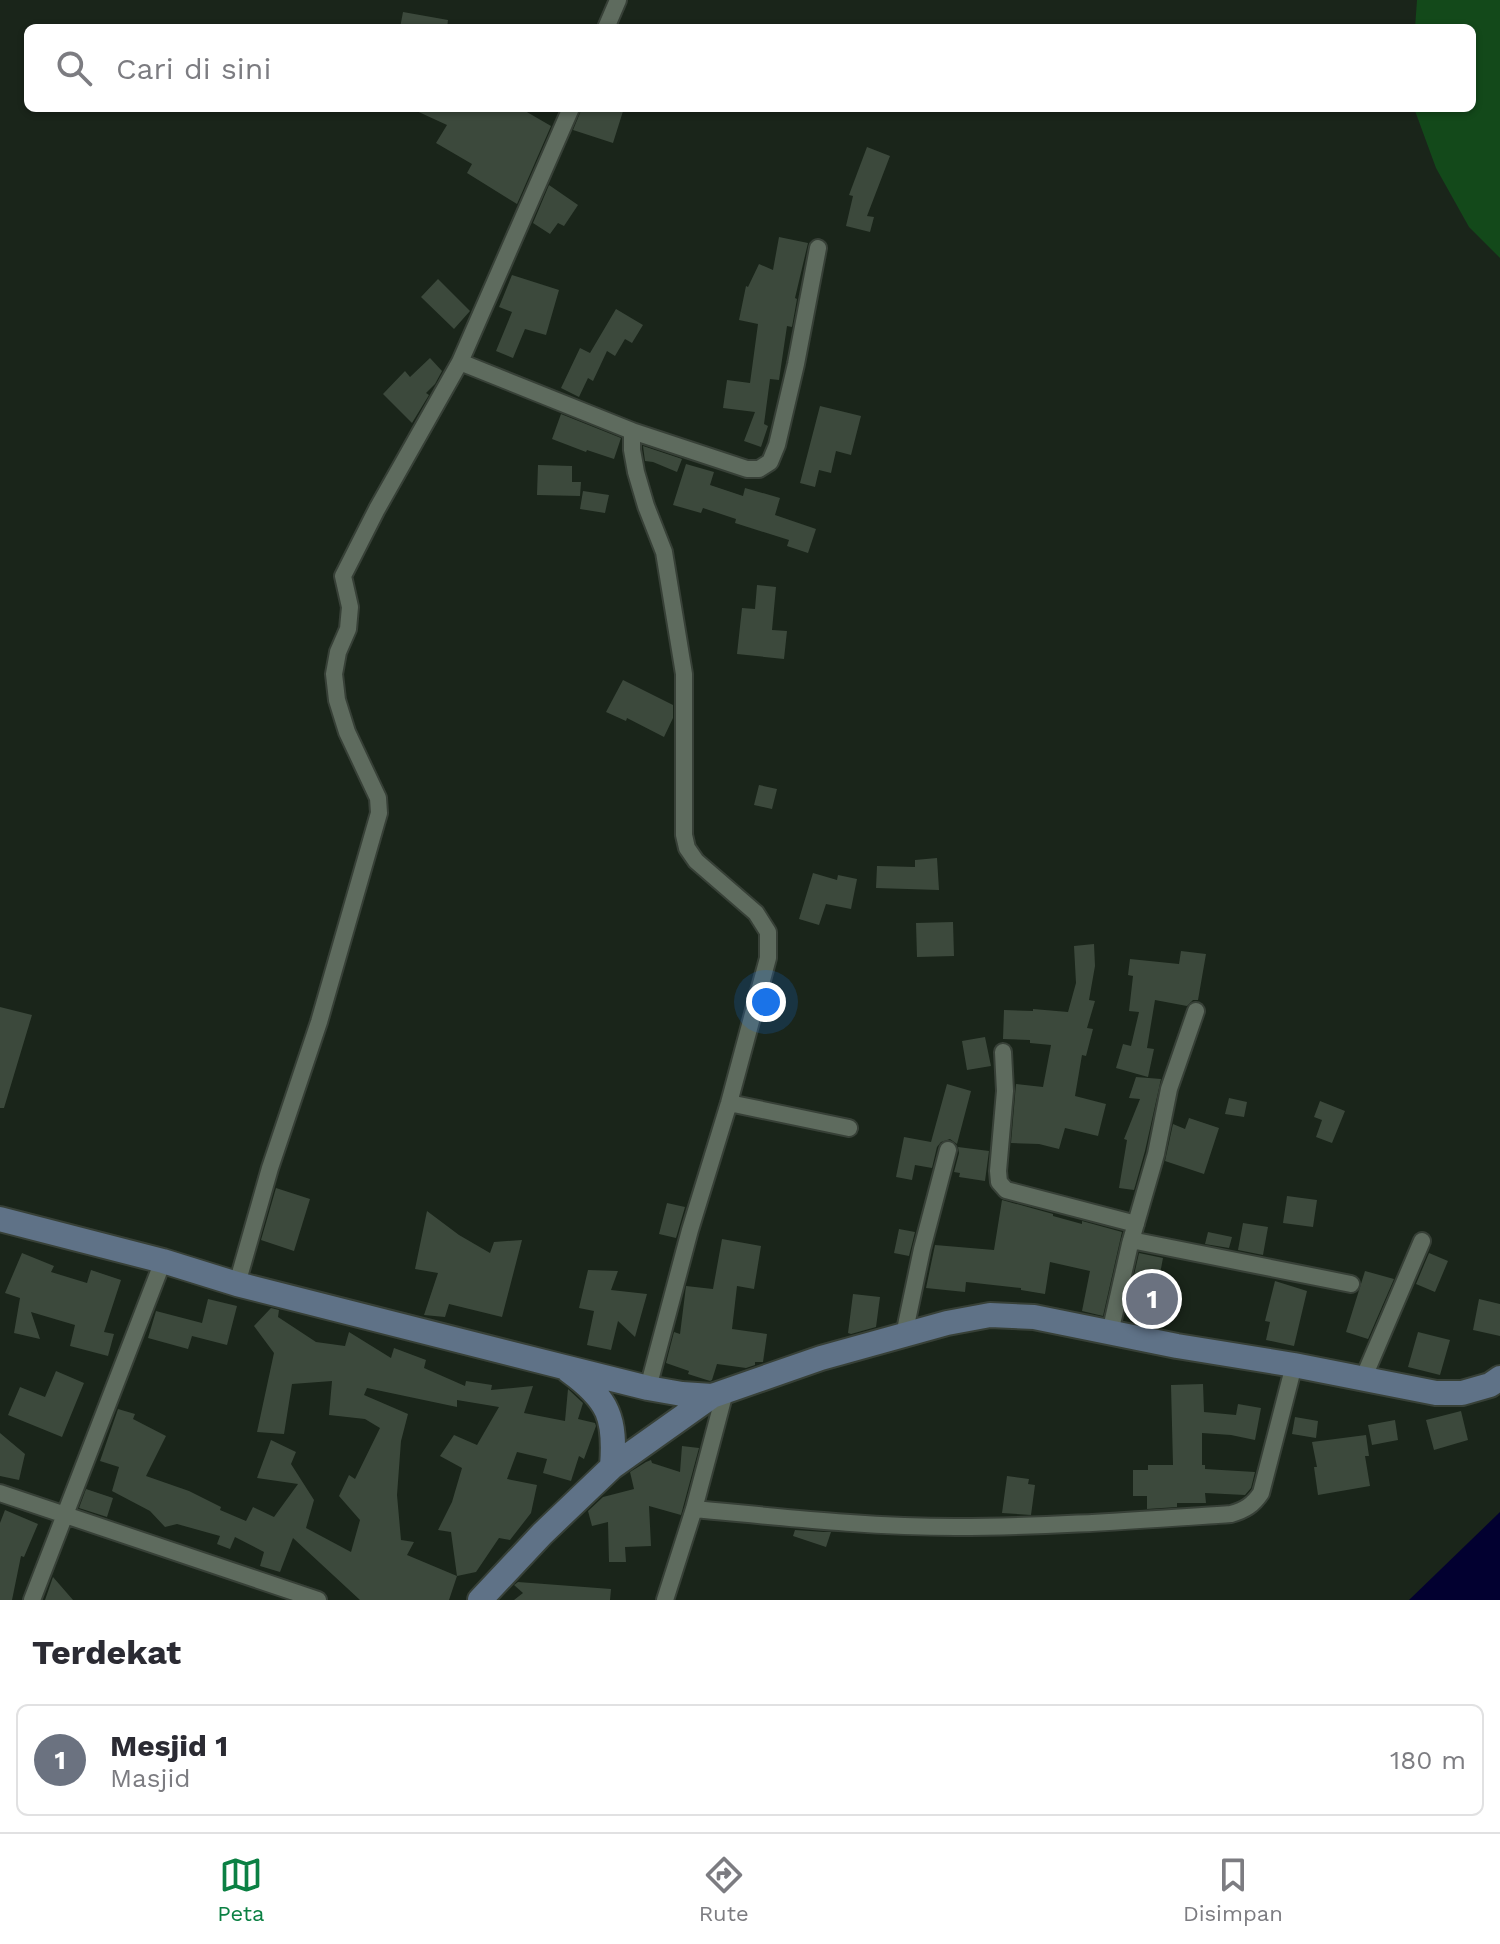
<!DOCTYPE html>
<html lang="id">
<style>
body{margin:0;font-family:"Work Sans",sans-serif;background:#f2f2f3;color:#2b2b33}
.you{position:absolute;left:766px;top:1002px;width:28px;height:28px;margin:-20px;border:6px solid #fff;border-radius:50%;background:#1a73e8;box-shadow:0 0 0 12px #1a73e833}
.badge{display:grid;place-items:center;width:52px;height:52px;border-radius:50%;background:#0b8043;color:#fff;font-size:26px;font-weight:700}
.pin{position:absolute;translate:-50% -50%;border:4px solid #fff;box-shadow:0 2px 8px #0006}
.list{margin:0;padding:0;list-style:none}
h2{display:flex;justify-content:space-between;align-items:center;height:104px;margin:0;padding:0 32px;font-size:34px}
h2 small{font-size:26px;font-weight:400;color:#7c7c81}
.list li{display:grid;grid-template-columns:52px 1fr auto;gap:24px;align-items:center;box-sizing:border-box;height:112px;margin:0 16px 16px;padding:0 16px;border:2px solid #e1e1e2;border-radius:12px}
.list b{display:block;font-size:30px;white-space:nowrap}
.list p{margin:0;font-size:26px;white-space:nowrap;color:#7c7c81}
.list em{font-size:26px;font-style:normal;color:#7c7c81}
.icon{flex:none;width:44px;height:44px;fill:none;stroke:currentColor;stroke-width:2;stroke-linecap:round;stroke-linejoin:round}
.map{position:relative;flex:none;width:1500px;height:1600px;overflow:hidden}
.search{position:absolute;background:#fff;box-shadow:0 2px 6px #0004;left:24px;right:24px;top:24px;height:88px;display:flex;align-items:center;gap:20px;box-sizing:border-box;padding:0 28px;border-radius:12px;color:#7c7c81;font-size:30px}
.sheet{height:232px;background:#fff}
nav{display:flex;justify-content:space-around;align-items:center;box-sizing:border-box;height:112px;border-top:2px solid #e1e1e2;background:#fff;font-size:22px;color:#7c7c81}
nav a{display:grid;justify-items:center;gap:4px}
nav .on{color:#0b8043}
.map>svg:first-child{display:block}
.green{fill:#13491a}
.water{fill:#020030}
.building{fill:#3c493c;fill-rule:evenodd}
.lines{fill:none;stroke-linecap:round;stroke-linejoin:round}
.minor-casing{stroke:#374037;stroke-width:20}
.secondary-casing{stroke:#374037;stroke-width:28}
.minor{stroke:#5e6b5e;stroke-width:16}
.secondary{stroke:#5f7287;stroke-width:24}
</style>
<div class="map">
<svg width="1500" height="1600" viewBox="0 0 1500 1600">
<rect width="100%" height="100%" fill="#1a251a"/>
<!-- green -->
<path class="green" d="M1417 0H1500V258L1469 227 1436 168 1414 108H1472V28H1415Z"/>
<!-- water -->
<path class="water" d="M1500 1512V1600H1409Z"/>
<!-- building -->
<path class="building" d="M403 12 448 20 447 28H400Z
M410 108H520L551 126 517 204 467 173 472 164 436 143 447 125Z
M582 108H624L613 143 573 130Z
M867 147 890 156 867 216 874 217 870 232 846 226 853 196 849 195Z
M549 185 578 205 564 226 558 223 550 234 533 223Z
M779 237 808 243 795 298 797 299 792 327 787 326 779 380 770 379 764 424 768 426 761 447 744 441 755 412 723 408 727 380 750 383 758 324 739 320 746 286 748 287 759 264 773 270Z
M512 275 559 290 546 335 525 329 513 358 496 351 512 312 499 307Z
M438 279 470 311 454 329 421 297Z
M616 309 643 325 632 343 625 339 615 356 607 351 593 381 588 378 579 397 561 388 580 348 590 353Z
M430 358 442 371 435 384 426 393 429 395 412 423 383 394 405 371 410 377Z
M820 406 861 416 851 455 836 451 831 473 819 470 815 487 800 483Z
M561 414 621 438 614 459 587 450 586 452 552 439Z
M643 446 682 459 677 472 653 462 645 461Z
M686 464 714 472 710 485 743 496 745 488 780 498 775 515 816 529 808 553 787 546 789 540 735 523 736 519 703 508 701 513 673 505Z
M538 465 572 466V482H581L580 496 537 495Z
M583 491 609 495 605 513 580 509Z
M757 585 776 587 772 630 787 631 784 659 737 654 742 608 755 609Z
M623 680 673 705V718L664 737 627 718 626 721 606 712Z
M759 785 777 789 772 809 754 805Z
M937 858 939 890 876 888 877 866 915 867V860Z
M813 873 837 880 838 875 857 879 851 909 826 904 819 925 799 919Z
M953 922 954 956 917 957 916 923Z
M1094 944 1095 966 1089 1000 1095 1001 1087 1028 1093 1029 1086 1056 1082 1055 1075 1096 1106 1104 1098 1136 1065 1128 1059 1149 1039 1144 1011 1143 1016 1084 1043 1087 1051 1045 1030 1043V1040L1003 1039 1004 1010 1033 1011V1009L1068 1012 1076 983 1074 946Z
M1181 951 1206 954 1198 1000H1193L1187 1006 1155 1000 1147 1048 1154 1049 1148 1077 1116 1068 1123 1044 1131 1046 1139 1012 1129 1011 1133 976 1128 975 1130 959 1179 964Z
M0 1007 32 1015 4 1108H0Z
M985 1037 991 1066 967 1070 962 1041Z
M1136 1077 1161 1079 1145 1151 1134 1190 1119 1188 1127 1140 1124 1139 1140 1099 1129 1098Z
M947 1084 971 1091 957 1144 950 1139 941 1142 937 1147 932 1168 915 1165 912 1180 896 1177 904 1137 931 1142Z
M1229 1098 1247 1102 1244 1117 1225 1114Z
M1320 1101 1345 1111 1332 1143 1316 1137 1322 1120 1314 1117Z
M1189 1118 1219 1128 1204 1174 1165 1161 1173 1124 1185 1129Z
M958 1147 989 1151 985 1181 959 1177 960 1173 954 1172 959 1153Z
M276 1188 310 1199 294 1251 261 1240Z
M1287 1196 1317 1200 1313 1227 1283 1223Z
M1002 1200 1053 1214V1216L1082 1224V1221L1122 1232 1103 1316 1082 1311 1090 1271 1050 1262 1045 1294 1021 1290V1288L966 1282 965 1292 926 1288 935 1245 994 1250Z
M667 1203 685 1207 676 1238 659 1234Z
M427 1211 459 1235 490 1253 494 1242 522 1240 502 1317 449 1304 445 1317 424 1315 438 1273 415 1269Z
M1243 1223 1268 1227 1263 1255 1238 1250Z
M899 1229 915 1232 909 1256 894 1253Z
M1208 1232 1232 1237 1229 1248 1205 1244Z
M722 1239 761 1246 754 1289 737 1286 732 1329 767 1334 763 1362H755V1365L746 1368 717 1364 712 1380 710 1381 688 1374 689 1371 666 1363 674 1332 680 1334 686 1286 713 1289Z
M22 1253 54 1266 51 1272 87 1283 91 1270 121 1280 104 1332 114 1334 108 1356 70 1346 75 1325 31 1312 40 1339 14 1333 20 1298 5 1293Z
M1139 1253 1163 1258 1159 1279 1170 1282 1165 1306 1156 1304 1153 1316 1126 1310Z
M1429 1253 1448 1261 1435 1292 1416 1284Z
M588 1270 618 1271 611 1290 647 1294 635 1337 618 1321 611 1350 587 1345 594 1311 579 1308Z
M1365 1271 1394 1279 1368 1339 1346 1332Z
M1275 1281 1307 1291 1294 1346 1266 1340 1270 1322 1265 1321Z
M853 1294 880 1297 876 1327 851 1334 848 1333Z
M208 1299 237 1306 227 1345 192 1336 188 1349 148 1338 156 1311 202 1323Z
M1479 1299 1500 1304V1336L1473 1330Z
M271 1308 279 1310 278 1317 316 1342 345 1346 349 1332 391 1358 394 1348 426 1360 424 1368 465 1386 466 1381 492 1385 491 1390 533 1386 524 1413 565 1421 568 1389 583 1403 578 1419 595 1423 596 1426 584 1459 579 1456 571 1481 543 1473 547 1459 517 1452 507 1479 537 1485 531 1513 510 1540 499 1538 476 1572 457 1576 449 1600H360L293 1538 280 1572 260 1566 264 1552 235 1537 230 1549 217 1544 220 1536 177 1524 165 1527 150 1511 112 1491 119 1467 100 1461 118 1409 135 1414 133 1419 166 1436 146 1476 189 1491 221 1507 220 1510 246 1521 253 1507 274 1517 298 1484 257 1478 271 1440 296 1452 291 1464 314 1500 306 1528 351 1552 360 1520 339 1496 349 1475 355 1479 380 1428 365 1419 329 1415 332 1381 292 1384 284 1434 257 1432 274 1353 254 1326ZM367 1388 457 1407V1400L499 1407 477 1445 454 1435 440 1456 462 1468 452 1502 438 1530 451 1532 457 1576 407 1555 414 1542 401 1540 397 1495 401 1441 408 1414 364 1395Z
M1418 1332 1450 1340 1440 1375 1408 1367Z
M56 1371 84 1383 62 1437 8 1415 20 1387 45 1397Z
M1203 1384 1204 1412 1236 1415 1238 1404 1261 1408 1255 1440 1231 1435 1202 1433V1465H1205V1469L1255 1472 1251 1488 1245 1495 1205 1493 1206 1503H1177V1507L1147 1509V1496H1133V1470H1148V1465H1173L1171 1385Z
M1461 1411 1468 1440 1434 1450 1426 1420Z
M1295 1417 1318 1421 1316 1438 1292 1434Z
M1395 1420 1398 1440 1372 1445 1368 1425Z
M0 1433 25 1454 19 1480 0 1476Z
M1366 1435 1369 1456H1365L1370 1486 1318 1495 1314 1467H1317L1312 1442Z
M682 1446 699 1448 681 1515 649 1506 651 1546 625 1547 626 1562H609L608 1522 592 1526 588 1511 603 1497 634 1489 630 1472 646 1462 651 1460 652 1463 680 1472Z
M1007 1476 1029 1479 1028 1484 1035 1485 1031 1515 1002 1513Z
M86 1489 113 1498 107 1517 79 1508Z
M5 1510 38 1524 24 1557 21 1556 12 1600H0V1523Z
M795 1530 824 1532H831L826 1547 793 1536Z
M53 1577 73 1600H45Z
M518 1582 611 1589 610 1600H514L523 1593 514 1585Z"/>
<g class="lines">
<defs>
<path id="minor" d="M606 28 618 0
M460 362 632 431 747 469H759L770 462 777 445 796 364 818 248
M632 431V450L636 472 646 506 664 552 684 674V835L687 848 696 861 756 913 768 932V958L729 1103 690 1230 648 1388
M1003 1052 1005 1091 998 1171 999 1182 1006 1190 1136 1224
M729 1103 849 1128
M1131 1240 1351 1284
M237 1284 270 1168 319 1022 379 813 378 798 347 732 337 700 334 674 338 652 348 629 350 607 343 576 377 509 460 362 571 108
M1110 1333 1130 1244 1156 1154 1169 1089 1196 1011
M904 1335 922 1249 948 1150
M1363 1379 1422 1241
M0 1493 318 1600
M694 1509C781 1517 868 1527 956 1527 1048 1527 1140 1520 1231 1514 1245 1510 1253 1505 1261 1493L1294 1365
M32 1600 163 1261
M665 1600 694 1509 725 1392"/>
<path id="secondary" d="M0 1219 163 1261 237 1284 564 1367 648 1388 682 1394 712 1396
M569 1371C609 1400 616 1418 612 1467
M480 1600 542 1534 612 1467 712 1396 821 1358 947 1323 990 1315 1034 1317 1177 1346 1294 1365 1436 1393H1462L1490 1385 1500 1378"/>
</defs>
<!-- minor casing -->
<use href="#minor" class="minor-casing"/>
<!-- secondary casing -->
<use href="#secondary" class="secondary-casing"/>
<!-- minor -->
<use href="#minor" class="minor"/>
<!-- secondary -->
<use href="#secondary" class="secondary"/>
</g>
</svg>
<div class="you"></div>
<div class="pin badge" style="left:1152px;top:1299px;background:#6b7280">1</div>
<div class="search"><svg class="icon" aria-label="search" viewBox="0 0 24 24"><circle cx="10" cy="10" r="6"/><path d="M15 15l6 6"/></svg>Cari di sini</div>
</div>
<section class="sheet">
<h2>Terdekat<small></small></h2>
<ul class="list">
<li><span class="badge" style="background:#6b7280">1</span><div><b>Mesjid 1</b><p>Masjid</p></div><em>180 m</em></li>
</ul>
</section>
<nav>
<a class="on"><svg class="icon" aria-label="map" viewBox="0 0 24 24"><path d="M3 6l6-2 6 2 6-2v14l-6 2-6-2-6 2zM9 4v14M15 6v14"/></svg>Peta</a>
<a><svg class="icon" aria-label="directions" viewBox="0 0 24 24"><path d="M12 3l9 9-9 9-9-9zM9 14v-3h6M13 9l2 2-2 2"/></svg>Rute</a>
<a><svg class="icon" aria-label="saved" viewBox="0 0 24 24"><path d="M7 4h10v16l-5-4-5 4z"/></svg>Disimpan</a>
</nav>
